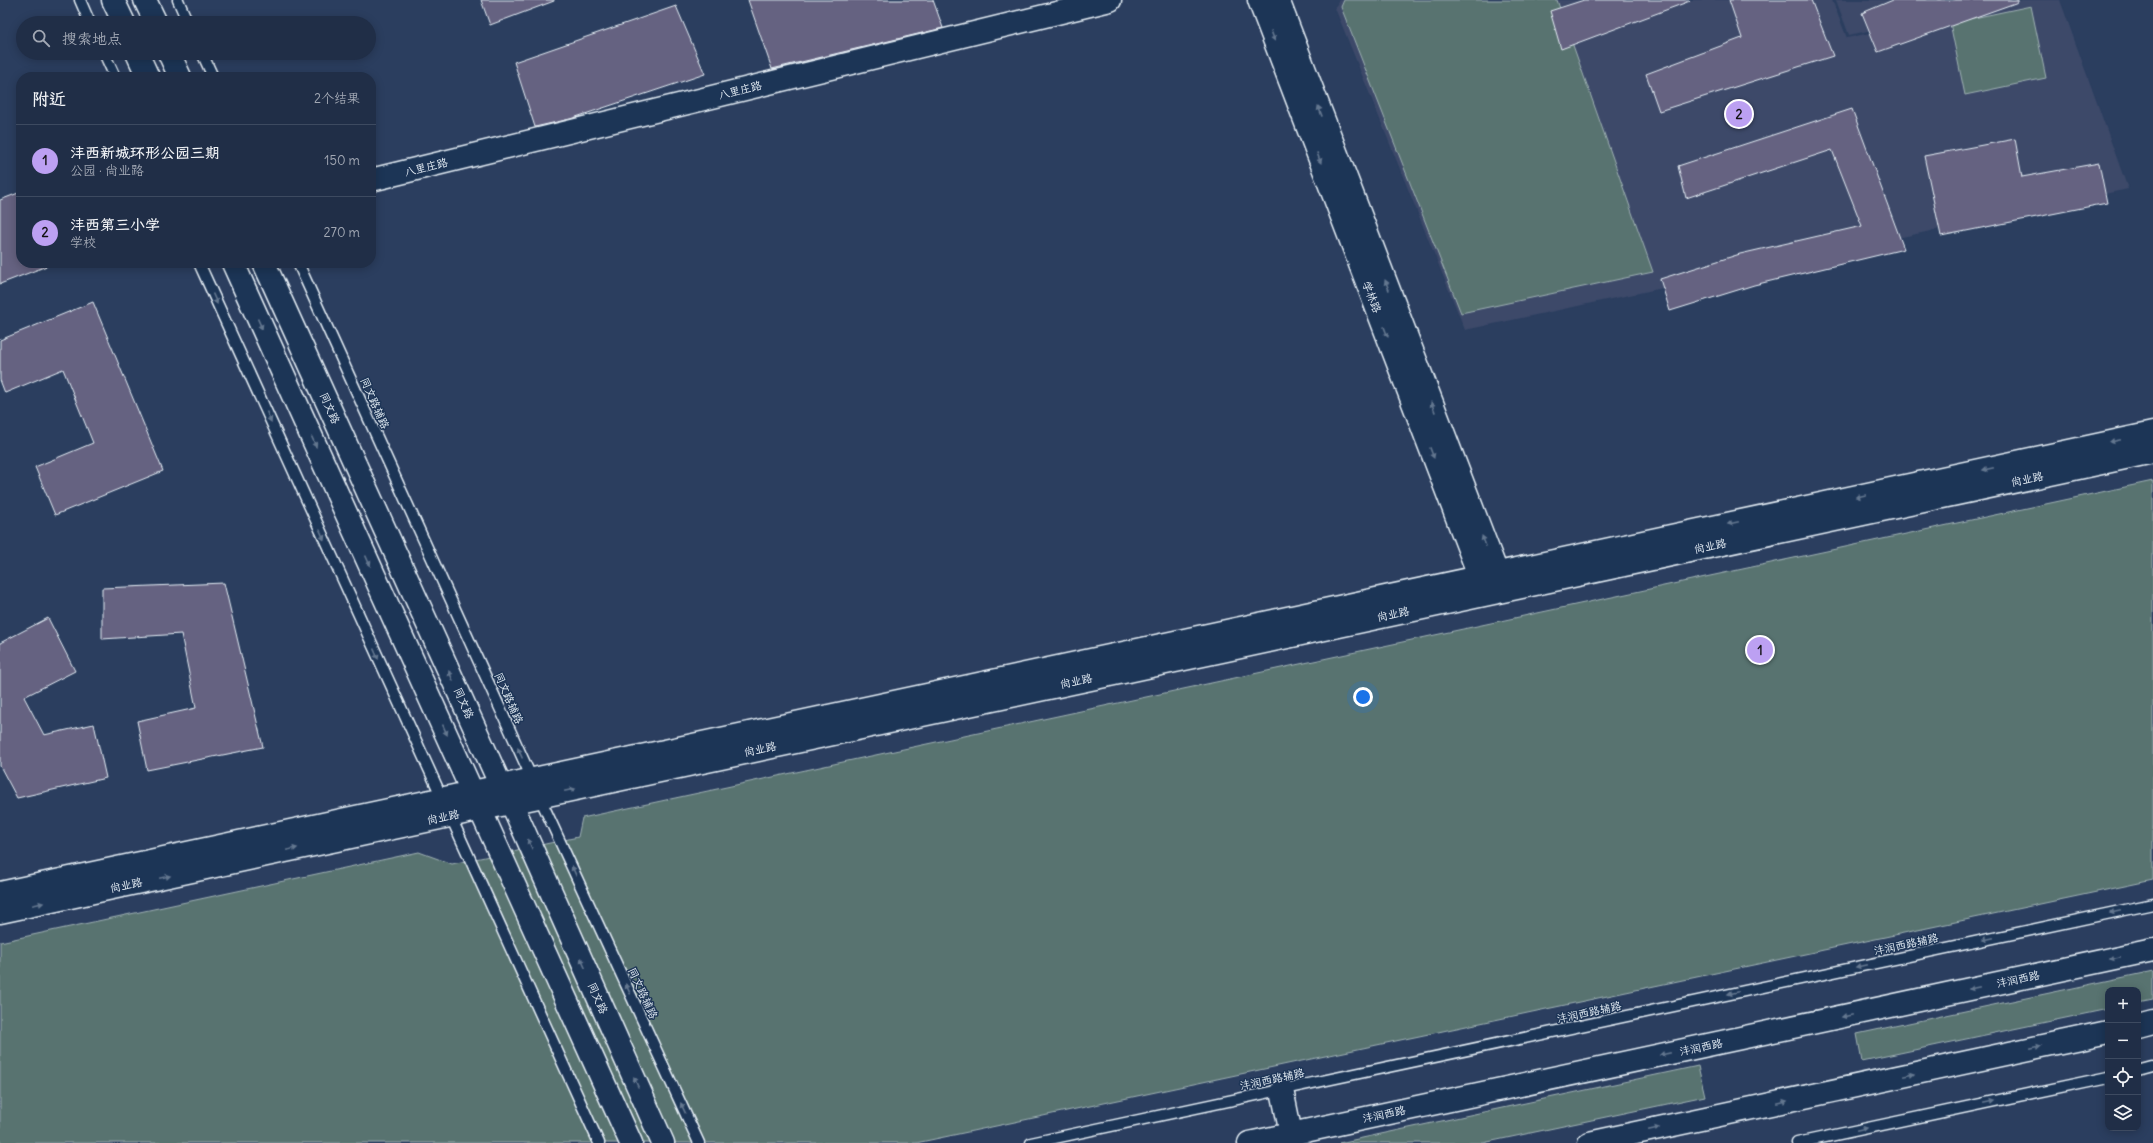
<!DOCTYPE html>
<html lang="zh">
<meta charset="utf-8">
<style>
body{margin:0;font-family:Delius,"LXGW WenKai TC",sans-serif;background:#2d3a52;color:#f1f3f6}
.controls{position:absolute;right:12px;bottom:12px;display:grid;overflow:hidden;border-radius:8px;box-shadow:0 2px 10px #0003}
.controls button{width:36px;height:36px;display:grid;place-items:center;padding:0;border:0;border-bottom:1px solid #3d4a60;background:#202e47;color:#f1f3f6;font:20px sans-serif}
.you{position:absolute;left:1363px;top:697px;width:14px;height:14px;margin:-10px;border:3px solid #fff;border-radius:50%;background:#1a73e8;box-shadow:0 0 0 6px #1a73e833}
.badge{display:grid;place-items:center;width:26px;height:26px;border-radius:50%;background:#bca0f2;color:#111;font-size:13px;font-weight:700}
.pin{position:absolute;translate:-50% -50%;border:2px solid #fff;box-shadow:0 1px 4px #0006}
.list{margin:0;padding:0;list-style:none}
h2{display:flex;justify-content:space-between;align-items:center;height:52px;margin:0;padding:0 16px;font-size:17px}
h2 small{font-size:13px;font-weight:400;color:#a2a8b4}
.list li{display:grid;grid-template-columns:26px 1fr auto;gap:12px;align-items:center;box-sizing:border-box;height:72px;padding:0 16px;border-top:1px solid #3d4a60}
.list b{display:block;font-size:15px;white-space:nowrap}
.list p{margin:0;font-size:13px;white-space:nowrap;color:#a2a8b4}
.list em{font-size:13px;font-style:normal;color:#a2a8b4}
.icon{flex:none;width:22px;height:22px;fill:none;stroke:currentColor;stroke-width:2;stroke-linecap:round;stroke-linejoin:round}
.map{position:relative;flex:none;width:2153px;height:1143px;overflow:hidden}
.search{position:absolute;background:#202e47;box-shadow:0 2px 10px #0003;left:16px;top:16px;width:360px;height:44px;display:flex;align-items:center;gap:10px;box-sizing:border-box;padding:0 14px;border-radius:22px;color:#a2a8b4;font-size:15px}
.panel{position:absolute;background:#202e47;box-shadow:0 2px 10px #0003;left:16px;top:72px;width:360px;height:196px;border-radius:16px}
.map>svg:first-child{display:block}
.built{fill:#3c4969}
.green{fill:#587370;stroke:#a0b2b4}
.building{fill:#656281;stroke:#e8f1f8}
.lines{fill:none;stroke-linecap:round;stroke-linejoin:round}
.service-casing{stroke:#e8f1f8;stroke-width:13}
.tertiary-casing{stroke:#e8f1f8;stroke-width:25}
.secondary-casing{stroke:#e8f1f8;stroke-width:25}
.service{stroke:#1d3557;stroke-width:10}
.tertiary{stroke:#1d3557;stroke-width:22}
.secondary{stroke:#1d3557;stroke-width:22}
.oneway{fill:#64778f}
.labels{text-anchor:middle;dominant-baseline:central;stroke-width:3;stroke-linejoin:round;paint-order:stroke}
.street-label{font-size:11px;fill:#e8f1f8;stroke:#1d3557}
</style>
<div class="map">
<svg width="2153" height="1143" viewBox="0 0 2153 1143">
<rect width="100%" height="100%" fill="#2b3e5f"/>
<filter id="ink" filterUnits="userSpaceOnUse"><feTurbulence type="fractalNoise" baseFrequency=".025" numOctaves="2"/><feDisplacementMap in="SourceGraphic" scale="8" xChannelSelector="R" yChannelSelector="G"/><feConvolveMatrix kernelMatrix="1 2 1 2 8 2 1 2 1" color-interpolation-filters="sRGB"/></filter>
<g filter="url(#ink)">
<!-- built -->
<path class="built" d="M1339 0H1832L1847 38 2022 0H2060L2128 189 1465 330 1335 8Z
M1836 0H2010L1849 35Z"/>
<!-- green -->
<path class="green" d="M1344 0H1557L1653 272 1461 313 1341 7Z
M2031 6 2046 78 1965 95 1950 23Z
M2153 481V880L916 1143H0V942L419 852 452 864 578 837 582 818Z
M2153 971V1000L2138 1003V990H2108V1009L1862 1061 1857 1034Z
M1698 1066 1705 1096 1483 1143H1339Z"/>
<!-- building -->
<path class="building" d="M481 0H554V1L490 25Z
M748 0H933L943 28 772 69Z
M1584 0H1689L1690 1 1561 49 1550 11Z
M1729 0H1811L1833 56 1659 111 1646 74 1742 38Z
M1893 0H2018V2L1878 52 1862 13Z
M676 6 705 74 570 119 535 127 514 62Z
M1852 109 1904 249 1754 285 1670 311 1660 279 1740 254 1862 226 1832 150 1686 198 1678 166Z
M2015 139 2022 177 2099 163 2107 203 1941 236 1924 156Z
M21 192V263L52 264 0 284V200Z
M93 302 163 471 55 515 35 467 93 443 63 369 5 393 0 380V340Z
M224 583 263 747 147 770 137 721 196 708 181 634 102 639V588Z
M48 618 75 671 24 697 44 735 94 724 106 778 17 798 0 766V643Z"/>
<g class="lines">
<defs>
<path id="service" d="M80 0 90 23
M178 0 188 23
M104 53 115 77
M202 53 213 77
M199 263 443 800
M298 263 533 781
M539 796 699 1143
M450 815 599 1143
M2138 1071 2153 1067
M1031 1143 2153 904
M1797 1143 2108 1077"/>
<path id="tertiary" d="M1259 0 1485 591
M1278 0 1502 586
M371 180 1110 0
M0 893 2153 433
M0 912 2153 452"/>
<path id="secondary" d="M113 0 124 23
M145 0 156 23
M137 53 148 77
M169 53 180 77
M233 263 631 1143
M264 263 501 786 511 802 663 1143
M2138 1026 2153 1022
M1282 1090 1291 1134
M1249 1143 2153 950
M1589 1143 2108 1032"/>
</defs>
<!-- service casing -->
<use href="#service" class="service-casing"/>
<!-- tertiary casing -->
<use href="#tertiary" class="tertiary-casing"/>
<!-- secondary casing -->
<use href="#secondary" class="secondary-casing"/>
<!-- service -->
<use href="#service" class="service"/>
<!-- tertiary -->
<use href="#tertiary" class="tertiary"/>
<!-- secondary -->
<use href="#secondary" class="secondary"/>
</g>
<!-- one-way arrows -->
<defs><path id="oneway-solid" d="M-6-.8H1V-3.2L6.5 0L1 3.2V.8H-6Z"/></defs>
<g class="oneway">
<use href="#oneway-solid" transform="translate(1273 36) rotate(69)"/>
<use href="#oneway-solid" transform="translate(1320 111) rotate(-111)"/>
<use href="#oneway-solid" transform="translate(1319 158) rotate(69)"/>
<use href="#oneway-solid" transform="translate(1387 285) rotate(-111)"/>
<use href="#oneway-solid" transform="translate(215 299) rotate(66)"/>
<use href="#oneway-solid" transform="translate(260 324) rotate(66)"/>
<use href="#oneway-solid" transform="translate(1386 332) rotate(69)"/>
<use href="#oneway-solid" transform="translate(1433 407) rotate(-111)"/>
<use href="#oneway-solid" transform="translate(269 417) rotate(66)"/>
<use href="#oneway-solid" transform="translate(2115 441) rotate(168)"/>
<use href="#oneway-solid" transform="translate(314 442) rotate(66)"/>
<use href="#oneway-solid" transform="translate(1432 453) rotate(69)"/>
<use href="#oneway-solid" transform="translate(1988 469) rotate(168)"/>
<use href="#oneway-solid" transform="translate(1861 496) rotate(168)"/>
<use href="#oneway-solid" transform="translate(1733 523) rotate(168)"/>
<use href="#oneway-solid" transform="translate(322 535) rotate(66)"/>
<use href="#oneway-solid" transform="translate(1484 541) rotate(-111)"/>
<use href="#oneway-solid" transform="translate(368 561) rotate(66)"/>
<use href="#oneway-solid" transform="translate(376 654) rotate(66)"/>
<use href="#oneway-solid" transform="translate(451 676) rotate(-114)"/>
<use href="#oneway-solid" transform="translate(445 730) rotate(66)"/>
<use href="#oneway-solid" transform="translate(520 753) rotate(-114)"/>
<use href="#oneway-solid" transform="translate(570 790) rotate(-12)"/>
<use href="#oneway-solid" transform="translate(530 844) rotate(-114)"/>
<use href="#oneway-solid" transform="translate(292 849) rotate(-12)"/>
<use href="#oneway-solid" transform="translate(574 871) rotate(-115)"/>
<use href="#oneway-solid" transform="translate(165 877) rotate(-12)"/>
<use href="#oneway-solid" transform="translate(38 904) rotate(-12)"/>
<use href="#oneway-solid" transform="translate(2115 912) rotate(168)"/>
<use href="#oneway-solid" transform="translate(1988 939) rotate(168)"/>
<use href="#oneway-solid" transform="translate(2115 958) rotate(168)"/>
<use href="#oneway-solid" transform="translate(583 963) rotate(-114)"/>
<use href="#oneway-solid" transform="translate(1861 966) rotate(168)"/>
<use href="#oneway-solid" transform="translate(1974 988) rotate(168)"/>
<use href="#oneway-solid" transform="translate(628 989) rotate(-115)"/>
<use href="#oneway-solid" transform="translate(1733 993) rotate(168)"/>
<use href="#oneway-solid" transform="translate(1847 1016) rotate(168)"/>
<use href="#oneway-solid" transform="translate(2036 1047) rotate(-12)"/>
<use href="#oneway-solid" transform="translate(1665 1054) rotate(168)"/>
<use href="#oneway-solid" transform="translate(1909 1075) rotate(-12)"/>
<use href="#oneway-solid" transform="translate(636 1082) rotate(-114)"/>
<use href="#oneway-solid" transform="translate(1782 1102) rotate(-12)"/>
<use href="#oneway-solid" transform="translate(1989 1102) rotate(-12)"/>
<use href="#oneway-solid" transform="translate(683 1108) rotate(-115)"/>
<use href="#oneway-solid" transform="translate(1654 1129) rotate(-12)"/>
<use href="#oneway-solid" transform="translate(1862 1129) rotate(-12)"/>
</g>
</g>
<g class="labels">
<!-- street labels -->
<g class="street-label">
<text transform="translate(740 90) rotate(-14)">八里庄路</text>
<text transform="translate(426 167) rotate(-14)">八里庄路</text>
<text transform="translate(1372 297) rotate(69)">学林路</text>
<text transform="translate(375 403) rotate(66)">同文路辅路</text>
<text transform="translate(330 408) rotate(66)">同文路</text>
<text transform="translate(2027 479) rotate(-12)">尚业路</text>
<text transform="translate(1710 546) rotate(-12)">尚业路</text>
<text transform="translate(1393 614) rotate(-12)">尚业路</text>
<text transform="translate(1076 681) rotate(-12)">尚业路</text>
<text transform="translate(509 698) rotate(66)">同文路辅路</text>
<text transform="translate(464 703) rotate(66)">同文路</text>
<text transform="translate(760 749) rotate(-12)">尚业路</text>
<text transform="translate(443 817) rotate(-12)">尚业路</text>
<text transform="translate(126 885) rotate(-12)">尚业路</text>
<text transform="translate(1906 944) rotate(-12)">沣润西路辅路</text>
<text transform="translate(2018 979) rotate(-12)">沣润西路</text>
<text transform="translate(643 993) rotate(65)">同文路辅路</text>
<text transform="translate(598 998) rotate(66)">同文路</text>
<text transform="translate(1589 1012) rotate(-12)">沣润西路辅路</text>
<text transform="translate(1701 1047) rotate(-12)">沣润西路</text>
<text transform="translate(1272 1079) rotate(-12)">沣润西路辅路</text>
<text transform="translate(1384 1114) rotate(-12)">沣润西路</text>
</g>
</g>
</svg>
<div class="controls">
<button>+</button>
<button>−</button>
<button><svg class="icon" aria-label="locate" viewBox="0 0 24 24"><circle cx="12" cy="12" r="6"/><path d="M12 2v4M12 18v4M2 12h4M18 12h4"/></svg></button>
<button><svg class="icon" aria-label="layers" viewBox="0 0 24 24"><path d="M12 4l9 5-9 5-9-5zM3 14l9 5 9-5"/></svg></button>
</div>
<div class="you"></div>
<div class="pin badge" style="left:1760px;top:650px">1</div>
<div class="pin badge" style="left:1739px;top:114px">2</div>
<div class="search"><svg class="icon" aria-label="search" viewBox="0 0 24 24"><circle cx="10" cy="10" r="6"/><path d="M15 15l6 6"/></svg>搜索地点</div>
<section class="panel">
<h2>附近<small>2个结果</small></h2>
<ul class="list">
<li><span class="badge">1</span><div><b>沣西新城环形公园三期</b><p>公园 · 尚业路</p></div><em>150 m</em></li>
<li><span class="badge">2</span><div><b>沣西第三小学</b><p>学校</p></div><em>270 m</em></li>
</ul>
</section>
</div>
